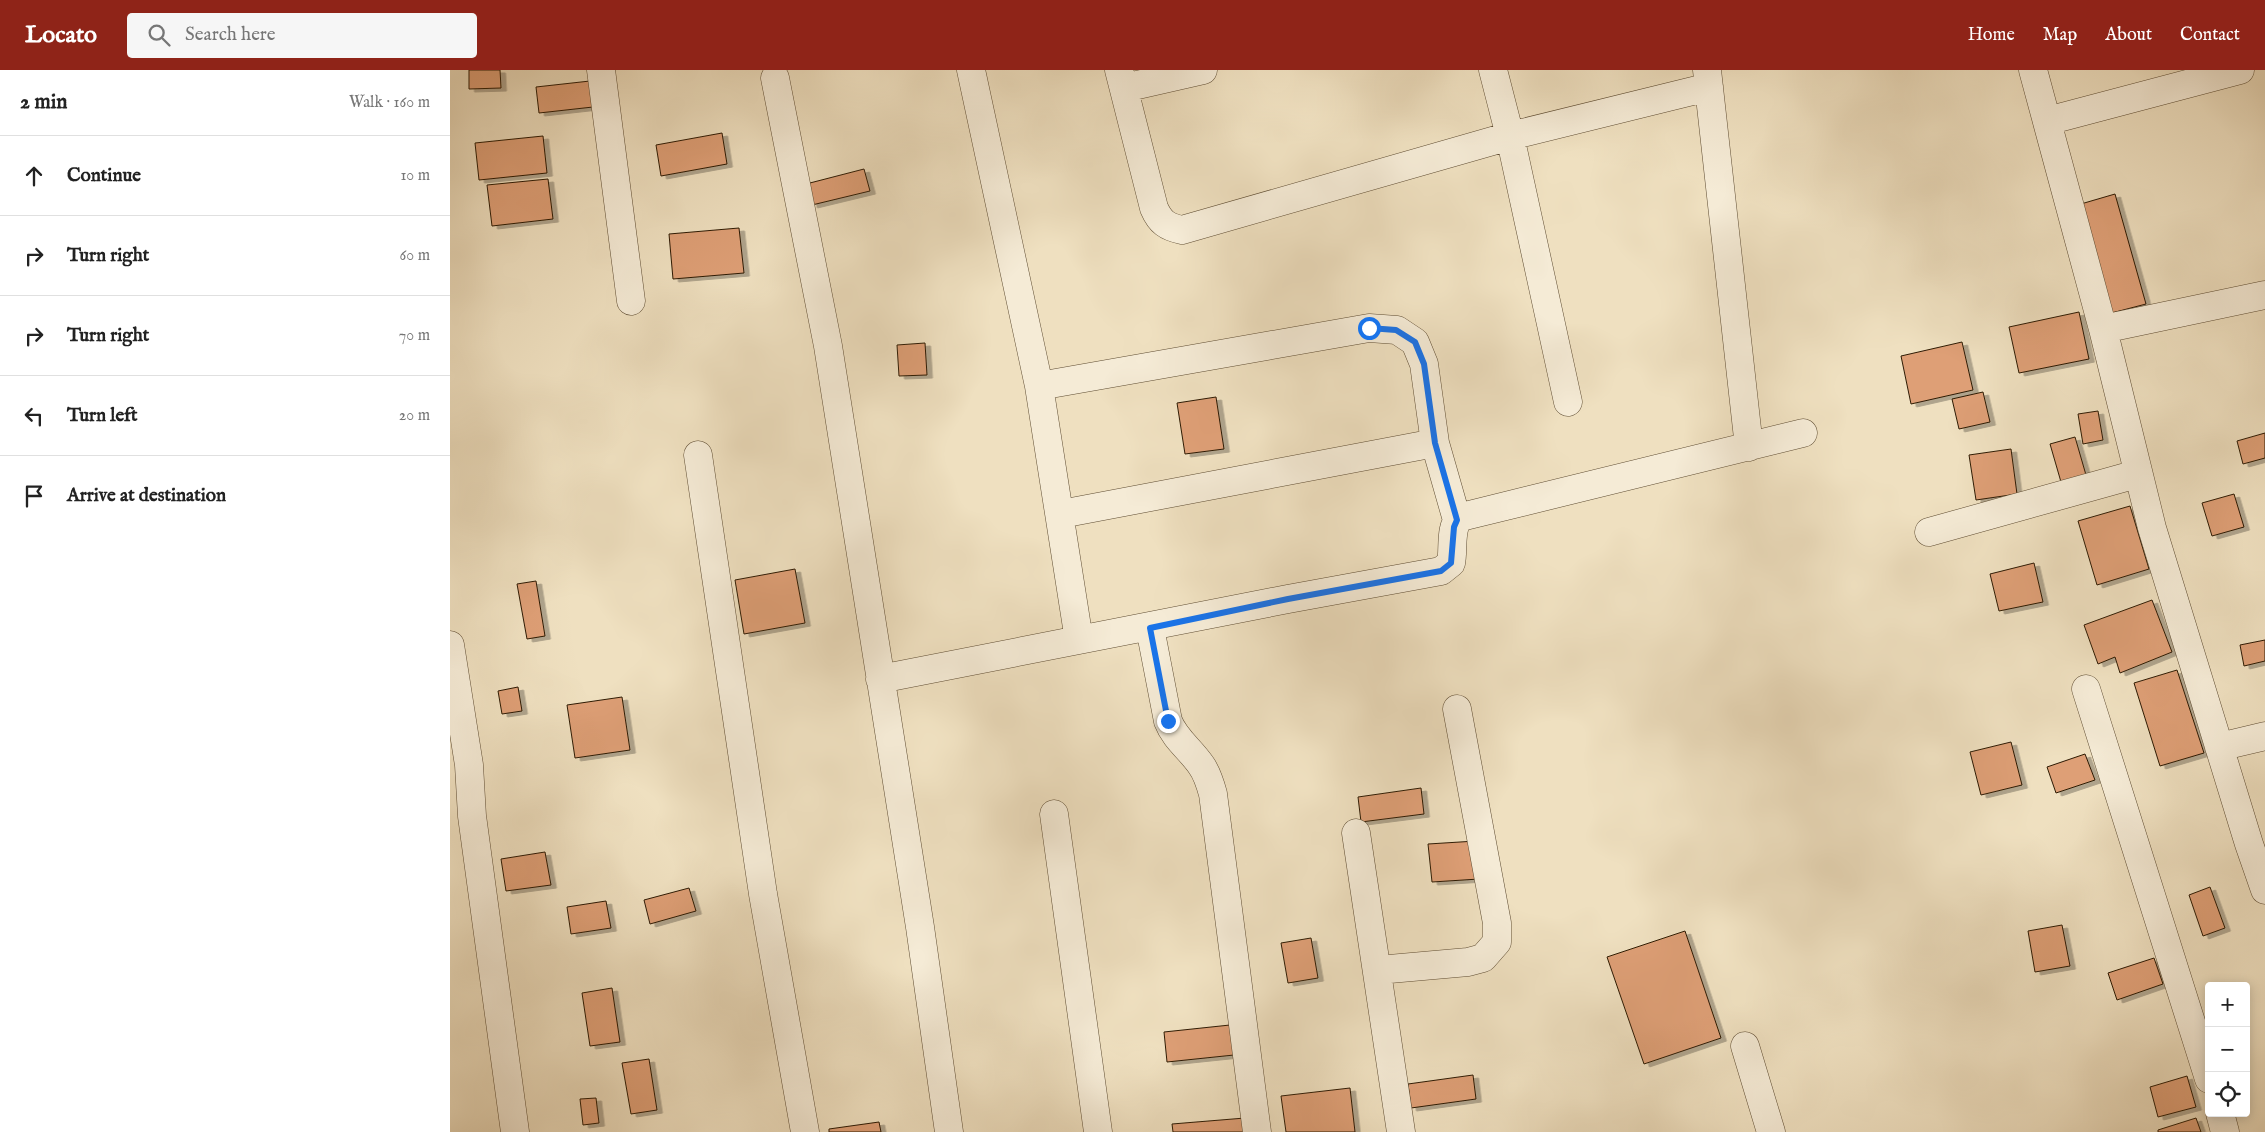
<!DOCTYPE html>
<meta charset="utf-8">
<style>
body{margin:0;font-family:"IM FELL English",serif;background:#f6f6f6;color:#222}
.controls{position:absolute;right:15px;bottom:15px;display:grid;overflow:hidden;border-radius:5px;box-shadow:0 2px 12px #0003}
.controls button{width:45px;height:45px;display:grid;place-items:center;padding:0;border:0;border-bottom:1px solid #e0e0e0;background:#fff;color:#222;font:25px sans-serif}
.stop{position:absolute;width:15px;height:15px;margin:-11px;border:4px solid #1a73e8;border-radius:50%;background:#fff}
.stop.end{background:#1a73e8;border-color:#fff;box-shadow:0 1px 5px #0008}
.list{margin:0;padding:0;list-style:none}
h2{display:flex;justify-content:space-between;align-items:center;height:65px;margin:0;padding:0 20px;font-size:21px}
h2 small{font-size:16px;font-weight:400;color:#767676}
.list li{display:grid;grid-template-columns:32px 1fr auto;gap:15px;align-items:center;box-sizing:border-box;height:80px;padding:0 20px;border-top:1px solid #e0e0e0}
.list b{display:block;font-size:19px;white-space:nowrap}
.list em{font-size:16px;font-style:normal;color:#767676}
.icon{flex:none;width:28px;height:28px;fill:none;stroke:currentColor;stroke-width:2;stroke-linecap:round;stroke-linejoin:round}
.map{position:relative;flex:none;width:1815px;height:1062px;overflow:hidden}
header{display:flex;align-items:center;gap:30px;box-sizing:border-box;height:70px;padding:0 25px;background:#8f2418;color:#fff}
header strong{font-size:24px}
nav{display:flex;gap:28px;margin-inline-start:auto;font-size:18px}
.search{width:350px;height:45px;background:#f6f6f6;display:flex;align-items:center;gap:12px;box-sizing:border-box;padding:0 18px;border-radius:5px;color:#767676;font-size:19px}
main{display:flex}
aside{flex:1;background:#fff}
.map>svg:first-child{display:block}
.building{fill:#de9f76;stroke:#2d1a03;filter:url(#shadow)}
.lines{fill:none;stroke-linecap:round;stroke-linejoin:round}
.minor-casing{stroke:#5e4c32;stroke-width:29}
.minor{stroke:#f5ebd6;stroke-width:28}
.route{stroke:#1a73e8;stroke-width:6}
</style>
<header>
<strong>Locato</strong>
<div class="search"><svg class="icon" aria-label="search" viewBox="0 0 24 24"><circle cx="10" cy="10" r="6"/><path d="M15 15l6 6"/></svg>Search here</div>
<nav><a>Home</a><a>Map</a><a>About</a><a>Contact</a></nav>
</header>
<main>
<aside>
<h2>2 min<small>Walk · 160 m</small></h2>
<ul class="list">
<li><svg class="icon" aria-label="ahead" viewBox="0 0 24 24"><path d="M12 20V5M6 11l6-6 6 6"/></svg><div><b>Continue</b></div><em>10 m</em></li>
<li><svg class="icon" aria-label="right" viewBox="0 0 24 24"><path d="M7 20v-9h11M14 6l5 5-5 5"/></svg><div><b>Turn right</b></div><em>60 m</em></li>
<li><svg class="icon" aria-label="right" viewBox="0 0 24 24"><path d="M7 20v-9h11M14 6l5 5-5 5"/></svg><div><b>Turn right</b></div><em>70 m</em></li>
<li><svg class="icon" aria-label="left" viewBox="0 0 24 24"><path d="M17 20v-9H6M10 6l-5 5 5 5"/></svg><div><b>Turn left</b></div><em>20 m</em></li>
<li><svg class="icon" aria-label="arrive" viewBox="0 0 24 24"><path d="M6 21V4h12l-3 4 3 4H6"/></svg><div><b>Arrive at destination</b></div></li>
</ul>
</aside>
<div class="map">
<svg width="1815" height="1062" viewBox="0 0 1815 1062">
<defs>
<filter id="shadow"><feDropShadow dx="5.5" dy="3" stdDeviation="0" flood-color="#0004"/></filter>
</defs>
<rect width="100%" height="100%" fill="#efe0c0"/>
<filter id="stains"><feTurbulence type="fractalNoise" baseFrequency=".004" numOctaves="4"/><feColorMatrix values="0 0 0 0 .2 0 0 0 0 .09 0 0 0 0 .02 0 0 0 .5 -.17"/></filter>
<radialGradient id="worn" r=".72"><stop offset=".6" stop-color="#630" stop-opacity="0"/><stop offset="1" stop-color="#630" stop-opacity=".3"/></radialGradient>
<!-- building -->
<path class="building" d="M19 0H50L51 18 19 19Z
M140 11 143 37 89 43 86 17Z
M272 63 277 94 211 106 206 75Z
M93 66 97 103 29 110 25 73Z
M414 99 420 121 362 135 356 114Z
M98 109 103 149 42 156 37 115Z
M1665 124 1696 234 1654 245 1624 136Z
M289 158 294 203 223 209 219 164Z
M1629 242 1639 289 1569 303 1559 257Z
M1512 272 1523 320 1461 334 1451 286Z
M475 273 477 305 449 306 447 275Z
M1533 322 1540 352 1509 359 1502 329Z
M766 327 774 379 735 384 727 333Z
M1648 341 1653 370 1633 374 1628 344Z
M1815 363V388L1793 394 1787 371Z
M1625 367 1636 405 1611 412 1600 374Z
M1561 379 1567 424 1526 430 1519 385Z
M1784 424 1794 457 1762 466 1752 433Z
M1680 436 1699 499 1647 515 1628 451Z
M1584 493 1593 532 1549 541 1540 504Z
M345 499 355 553 294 564 285 510Z
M86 511 95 566 77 569 67 514Z
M1702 530 1722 582 1670 603 1665 587 1648 594 1634 555Z
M1815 570V591L1794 596 1790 575Z
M1727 600 1754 683 1710 696 1684 613Z
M68 617 72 641 52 644 48 621Z
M172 627 180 680 125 688 117 635Z
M1561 672 1572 715 1531 725 1520 682Z
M1635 684 1645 710 1606 723 1597 697Z
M971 718 974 744 911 752 908 727Z
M1026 771 1029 809 982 812 978 774Z
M95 782 101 815 56 821 51 789Z
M1760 817 1775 858 1753 866 1739 825Z
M239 818 246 841 200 854 194 830Z
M156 831 161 858 121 864 117 837Z
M1612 855 1620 896 1585 902 1578 861Z
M1235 861 1271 968 1194 994 1157 887Z
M861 868 868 908 838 913 831 873Z
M1704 888 1713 914 1667 930 1658 903Z
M162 918 170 972 140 976 132 923Z
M780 955 784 985 717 992 714 962Z
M199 989 207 1040 181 1044 172 993Z
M1023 1005 1026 1029 961 1038 958 1014Z
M1737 1006 1746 1037 1708 1047 1700 1017Z
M900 1018 905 1062H836L831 1026Z
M146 1028 149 1053 133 1055 130 1029Z
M795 1048 796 1062H723L722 1054Z
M1746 1048 1751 1062H1708V1060Z
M429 1052 431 1062H379V1059Z"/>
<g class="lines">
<defs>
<path id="minor" d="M151 0 181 231
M521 0 589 316 629 570
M669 0 704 138C710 152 717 157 732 160L1060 66 1259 17
M1043 0 1060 66 1118 332
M1257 0 1299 377
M1583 0 1653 259 1702 458 1799 774 1815 820
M325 8 378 276 470 857 499 1062
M674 18 753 0
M1597 51 1790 0
M1653 259 1815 225
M589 316 919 258 947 260 965 272 974 294 985 373 1007 450
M248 385 313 824 355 1062
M611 444 985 373
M1479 462 1687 404
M700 558 718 651C725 669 740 679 751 695 757 703 760 713 763 724L807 1062
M0 575 19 695 22 746 65 1062
M430 609 838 529 991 501 1001 493C1004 480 999 456 1011 447L1353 363
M1636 619 1759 1009
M1769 677 1815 666
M604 744 648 1062
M906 763 951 1062
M928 900 1018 892 1033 888 1047 872V853L1007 639
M1295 976 1321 1062
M1770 1043 1775 1062"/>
</defs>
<!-- minor casing -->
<use href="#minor" class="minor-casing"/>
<!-- minor -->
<use href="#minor" class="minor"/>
</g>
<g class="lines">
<!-- route -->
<path class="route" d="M718 651 700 558 838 529 991 501 1001 493 1004 457 1007 450 985 373 974 294 965 272 946 260 919 258"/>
</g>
<rect width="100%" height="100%" filter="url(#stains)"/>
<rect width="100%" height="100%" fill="url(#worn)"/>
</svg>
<div class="controls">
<button>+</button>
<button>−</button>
<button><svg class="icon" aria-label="locate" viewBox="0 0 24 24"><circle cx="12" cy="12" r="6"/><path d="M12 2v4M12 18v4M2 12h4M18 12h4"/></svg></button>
</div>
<div class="stop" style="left:919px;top:258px"></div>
<div class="stop end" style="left:718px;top:651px"></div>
</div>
</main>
